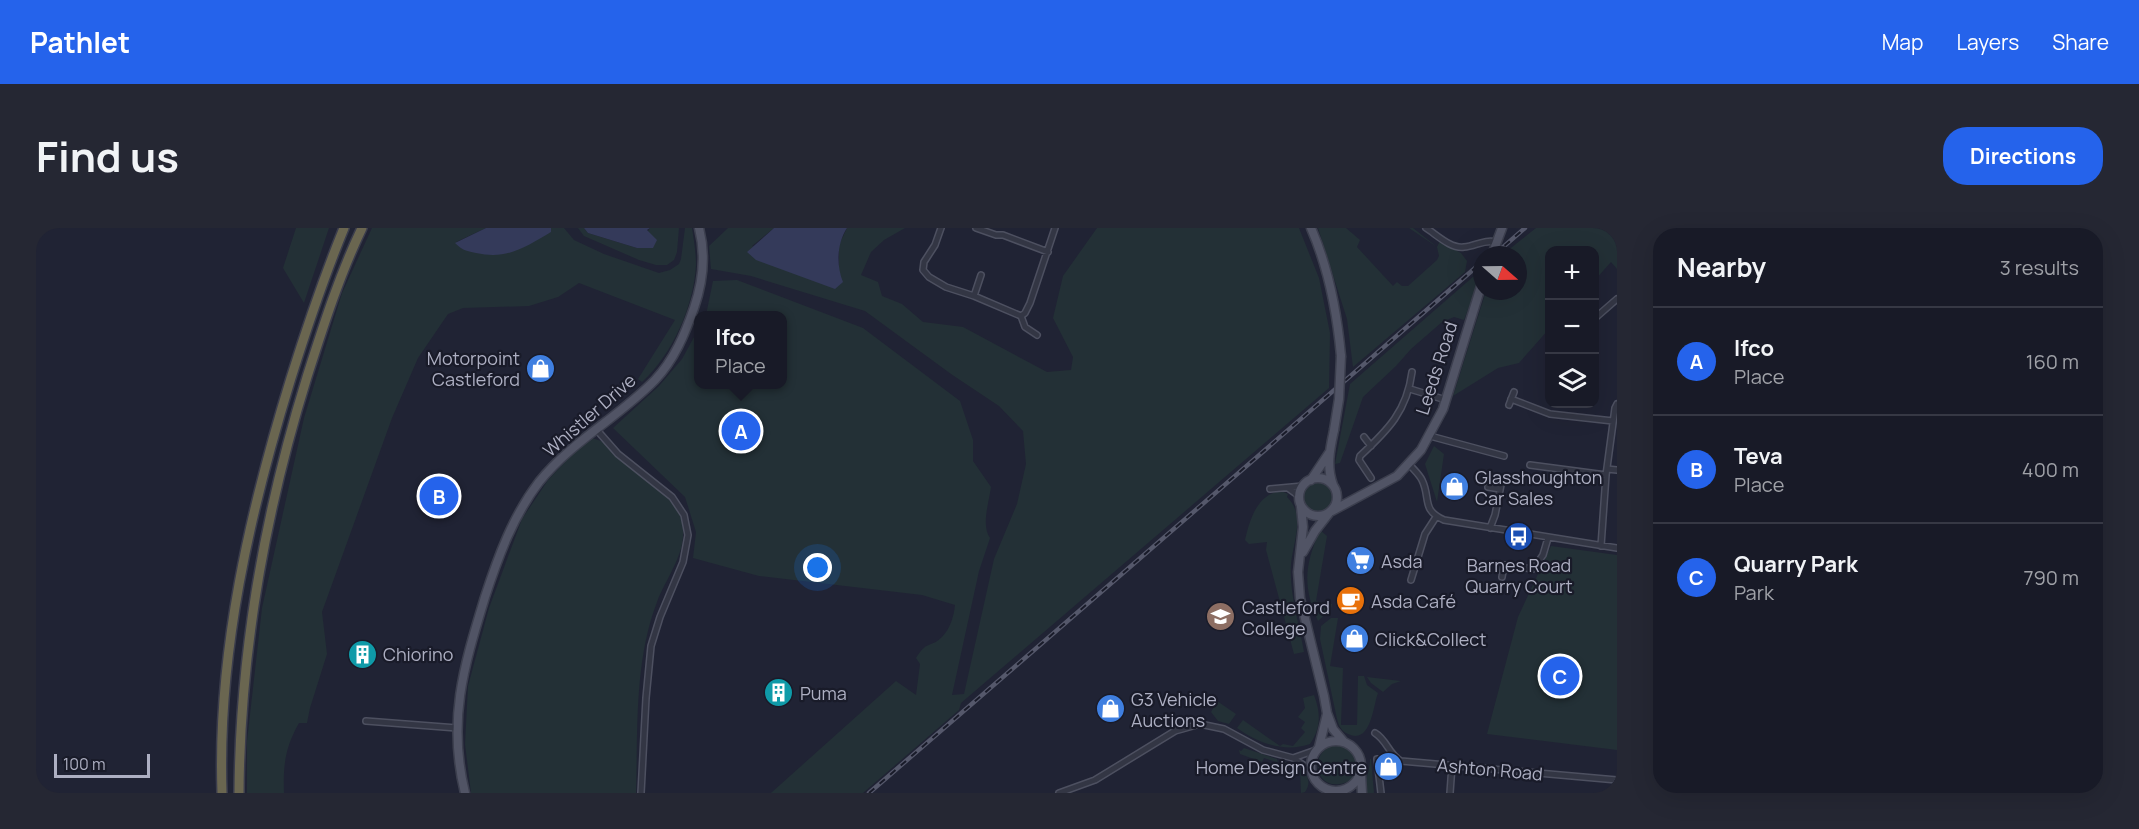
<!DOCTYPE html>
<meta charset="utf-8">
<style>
body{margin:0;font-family:Manrope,sans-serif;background:#252733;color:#f1f3f6}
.controls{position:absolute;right:18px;top:18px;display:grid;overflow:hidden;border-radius:12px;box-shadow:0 6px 24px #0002}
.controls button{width:54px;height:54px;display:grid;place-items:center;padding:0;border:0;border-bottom:2px solid #363844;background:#181a27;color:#f1f3f6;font:30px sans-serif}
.compass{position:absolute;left:1437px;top:18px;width:54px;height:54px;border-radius:50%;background:#181a27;box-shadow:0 6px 24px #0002;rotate:110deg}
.scale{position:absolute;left:18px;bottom:15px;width:96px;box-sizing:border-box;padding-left:6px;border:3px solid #adafc2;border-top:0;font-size:16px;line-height:21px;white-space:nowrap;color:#adafc2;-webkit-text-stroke:4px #191b29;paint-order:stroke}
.you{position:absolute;left:782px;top:340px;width:21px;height:21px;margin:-15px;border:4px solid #fff;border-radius:50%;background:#1a73e8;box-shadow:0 0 0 9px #1a73e833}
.badge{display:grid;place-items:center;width:39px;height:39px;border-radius:50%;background:#2563eb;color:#fff;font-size:20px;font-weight:700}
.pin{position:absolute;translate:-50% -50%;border:3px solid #fff;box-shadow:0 2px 6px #0006}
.popup{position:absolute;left:658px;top:83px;width:93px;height:78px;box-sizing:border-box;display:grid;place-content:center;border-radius:12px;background:#181a27;filter:drop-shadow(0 2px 4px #0005);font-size:20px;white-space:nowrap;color:#9fa1a7}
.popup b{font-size:22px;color:#f1f3f6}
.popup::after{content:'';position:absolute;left:50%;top:100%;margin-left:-12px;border:12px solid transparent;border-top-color:#181a27}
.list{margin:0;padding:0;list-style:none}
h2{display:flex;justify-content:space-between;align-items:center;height:78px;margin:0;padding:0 24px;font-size:26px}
h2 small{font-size:20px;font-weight:400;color:#9fa1a7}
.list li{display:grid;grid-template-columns:39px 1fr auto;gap:18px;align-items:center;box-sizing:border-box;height:108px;padding:0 24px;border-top:2px solid #363844}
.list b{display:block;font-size:22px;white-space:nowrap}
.list p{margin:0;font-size:20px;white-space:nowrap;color:#9fa1a7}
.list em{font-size:20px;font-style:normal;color:#9fa1a7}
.icon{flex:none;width:33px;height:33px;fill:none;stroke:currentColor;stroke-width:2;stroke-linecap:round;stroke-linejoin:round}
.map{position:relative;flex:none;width:1581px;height:565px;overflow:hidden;border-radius:24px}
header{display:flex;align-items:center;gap:36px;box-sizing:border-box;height:84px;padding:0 30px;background:#2563eb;color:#fff}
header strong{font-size:28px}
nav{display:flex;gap:33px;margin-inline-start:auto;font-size:21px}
.intro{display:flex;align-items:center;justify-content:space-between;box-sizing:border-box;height:144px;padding:0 36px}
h1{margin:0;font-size:42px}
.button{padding:15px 27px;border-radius:24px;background:#2563eb;color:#fff;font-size:21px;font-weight:700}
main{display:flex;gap:36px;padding:0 36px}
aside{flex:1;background:#181a27;border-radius:24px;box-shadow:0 6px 24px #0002}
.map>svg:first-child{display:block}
.green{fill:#233036}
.water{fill:#343a5a}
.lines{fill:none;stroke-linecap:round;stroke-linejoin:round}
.minor-casing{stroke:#4d5060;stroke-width:8}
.primary-casing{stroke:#3c3f4e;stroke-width:11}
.motorway-casing{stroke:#3b3d4c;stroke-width:12}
.minor{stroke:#333644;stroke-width:5}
.primary{stroke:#515465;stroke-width:8}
.motorway{stroke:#6a6650;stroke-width:9}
.rail-casing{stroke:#55586b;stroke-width:4.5}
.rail{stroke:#191b29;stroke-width:2;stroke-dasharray:7;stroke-linecap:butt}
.primary-bridge-casing{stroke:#3c3f4e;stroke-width:11;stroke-linecap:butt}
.primary-bridge{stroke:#515465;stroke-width:8}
.labels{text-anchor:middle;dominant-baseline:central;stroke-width:4.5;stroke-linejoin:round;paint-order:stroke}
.poi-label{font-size:18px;fill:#adafc2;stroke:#191b29;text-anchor:start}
.street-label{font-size:18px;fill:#adafc2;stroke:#191b29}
</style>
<header>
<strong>Pathlet</strong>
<nav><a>Map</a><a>Layers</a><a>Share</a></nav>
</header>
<div class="intro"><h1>Find us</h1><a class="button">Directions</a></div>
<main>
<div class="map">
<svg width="1581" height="565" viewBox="0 0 1581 565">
<rect width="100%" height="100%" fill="#202334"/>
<!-- green -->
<path class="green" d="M260 0H293L268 75 247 40Z
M336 0H450L420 14 515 4V0H528L538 12 568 26 623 45 634 42 643 36 645 31 649 0H656C658 12 660 25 660 37 658 78 636 127 606 154L602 151 639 92 543 55 522 69 493 78 427 80 412 86 382 130 356 190 286 384 291 426 274 480 271 495H263C249 520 247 537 248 565H211V513L226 380 268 190 306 65Z
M542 0H548L552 5 601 20 614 0H643L641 24 638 32 631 37H620L603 32 548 8Z
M692 0H738L716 18 803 46V17L811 0H869L848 12 835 24 825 47 842 54 846 68 866 76 887 94 927 99 1011 144 1035 142 1037 129 1017 90 1027 48 1061 0H1263L1283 50 1294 105 1293 160 925 475 923 482 827 565H735L860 453 880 467 884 436 880 430C891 412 895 420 906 409 914 401 918 388 919 377L886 367 723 348 657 330 660 304 649 269 577 200 623 158 646 131 663 100V156H747V88L670 87 677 53 701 52 827 100 924 173 937 212V233L955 259C953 274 945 297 954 310L943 343 916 467 928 466 958 331 981 276 990 236 987 203 963 178 915 146 829 83 715 48 675 41 673 18Z
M1282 0H1310L1324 12 1321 19 1357 58 1361 54 1366 58H1372L1401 32 1403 28 1401 19 1373 0H1377L1401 19 1404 13 1425 25 1431 33 1429 44 1317 139 1311 91Z
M1500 0H1581V41L1575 34 1559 52 1558 22H1514L1513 101 1483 135 1462 140 1417 168 1450 63H1482V27H1466Z
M1446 41V46L1428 92 1418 89 1406 94 1375 121 1360 138 1327 169 1304 235 1299 236 1314 156Z
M556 210 565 213C586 230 635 264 644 288 656 319 631 347 621 374 598 434 602 502 600 565H435L429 516 432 458 453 380 486 291 512 252 542 220Z
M1398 218 1408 226 1401 274 1389 236Z
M1268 269a14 14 0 1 1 28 0a14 14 0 1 1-28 0Z
M1245 263 1252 266 1251 269C1270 287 1257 314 1255 336 1253 365 1263 395 1268 424L1258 426 1230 322 1231 314 1213 316 1209 312C1214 291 1221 266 1245 263Z
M1284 302 1291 308 1280 373 1296 376 1295 381 1282 393C1266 358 1269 336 1284 302Z
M1515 318 1581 327V522L1451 506 1482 389Z
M1295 390H1302L1294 438 1307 440 1305 497H1321L1322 448H1328L1331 457 1342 465C1337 478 1335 517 1312 506 1305 503 1303 498 1301 491L1284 411 1285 398Z
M1331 449 1365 453 1356 456 1347 464 1335 455Z
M1278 467C1285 485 1285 501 1274 516 1248 525 1222 515 1201 500L1207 492 1244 518 1247 516 1257 518 1269 504 1265 500 1269 494 1262 489 1269 480 1267 470Z
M1181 473 1200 486 1193 496 1182 493 1175 484Z
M1298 517C1324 516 1329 552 1304 556 1279 560 1272 525 1298 517Z
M1208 520 1241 531 1243 539 1239 540 1240 534 1228 530 1226 534 1204 526 1203 522 1205 523Z
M1334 531H1335L1338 565H1329C1328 553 1334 543 1334 531Z
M1245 533C1259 537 1281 546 1269 564L1265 565 1264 541 1255 538 1246 539Z"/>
<!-- water -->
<path class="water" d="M450 0H515V4C489 19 472 32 440 25 430 23 426 22 419 15Z
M548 0H614L611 2 621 12 617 20H601L552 5Z
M738 0H811C801 15 800 37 807 54L799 61 720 32 711 24Z"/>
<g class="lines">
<defs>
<path id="minor" d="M905 0 899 17 888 34 887 42 893 49 910 59 938 68 985 88
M940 0 960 7H967L1012 24
M1390 0C1401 7 1415 21 1428 19 1440 18 1448 11 1461 14
M938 68 945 47
M985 88 989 85 994 75 1019 0
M985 88 989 99 1001 107
M1558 91 1581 71
M1374 161 1410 172
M1475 171 1514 186 1577 193
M1473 177 1478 164
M560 201 582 226 636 269 648 287 652 307 647 334 624 389 615 418 610 470 605 565
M1394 208 1468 228
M1328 209 1335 218
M1373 236C1377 241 1383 246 1386 252 1395 270 1385 282 1408 292L1581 320
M1494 237 1570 247
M1571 241 1581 242
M1335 250 1323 232 1324 228C1352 202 1371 183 1376 144
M1452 259 1464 261
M1252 260 1263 268
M1234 261 1267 258
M1454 300 1459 287 1466 252
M1565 318 1570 247 1579 180 1581 176
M1466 349 1468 337 1497 341 1507 327 1512 310
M1375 352 1389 306 1400 289
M330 493 421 500
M1339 505C1351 512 1353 527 1365 533L1581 552
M1257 530 1280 522
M1341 531 1345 565
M1023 565 1059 552 1139 503 1164 496 1188 501 1227 522 1257 530 1275 542
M1414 565 1416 537"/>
<path id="primary" d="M1275 0C1293 41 1301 84 1305 128
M1456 27 1466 0
M1263 269a19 19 0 1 1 38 0a19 19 0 1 1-38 0Z
M1275 252 1293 225
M1297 257C1290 238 1294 221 1298 202
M1265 279 1267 299 1262 344 1264 370 1288 468 1291 485 1297 501 1308 514
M1296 283 1361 248 1385 222 1407 181 1446 55
M1267 324 1279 303 1293 285
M1275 538a25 25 0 1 1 50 0a25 25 0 1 1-50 0Z
M1283 519 1291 486
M1325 547 1326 565
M429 565C411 492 428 438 449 369 462 329 477 288 503 254 536 213 583 189 619 152 638 132 649 106 658 80 667 54 670 27 663 0"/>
<path id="motorway" d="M186 565C181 425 214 283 255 150 271 99 288 49 308 0
M203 565C204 424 229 284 271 149 287 99 303 48 326 0"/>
</defs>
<!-- minor casing -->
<use href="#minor" class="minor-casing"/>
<!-- primary casing -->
<use href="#primary" class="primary-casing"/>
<!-- motorway casing -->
<use href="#motorway" class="motorway-casing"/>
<!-- minor -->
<use href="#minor" class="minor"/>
<!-- primary -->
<use href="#primary" class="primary"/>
<!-- motorway -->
<use href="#motorway" class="motorway"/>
<defs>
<path id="rail" d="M1458 27 1489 0
M833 565 1446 34"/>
</defs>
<!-- rail casing -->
<use href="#rail" class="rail-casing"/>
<!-- rail -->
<use href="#rail" class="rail"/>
<defs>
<path id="primary-bridge" d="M1298 202 1303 171 1305 128"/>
</defs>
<!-- primary-bridge casing -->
<use href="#primary-bridge" class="primary-bridge-casing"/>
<!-- primary-bridge -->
<use href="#primary-bridge" class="primary-bridge"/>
</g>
<!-- icons -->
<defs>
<symbol id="shop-disc" viewBox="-11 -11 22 22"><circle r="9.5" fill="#3f7fe0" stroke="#191b29"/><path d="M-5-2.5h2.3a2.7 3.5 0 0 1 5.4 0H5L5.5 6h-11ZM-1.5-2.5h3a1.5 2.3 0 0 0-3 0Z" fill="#fff"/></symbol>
<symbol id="bus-disc" viewBox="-11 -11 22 22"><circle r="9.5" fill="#1a4fb4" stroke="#191b29"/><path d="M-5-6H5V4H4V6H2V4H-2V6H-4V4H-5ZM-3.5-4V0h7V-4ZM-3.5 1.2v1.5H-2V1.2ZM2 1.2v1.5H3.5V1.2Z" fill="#fff"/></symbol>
<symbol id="supermarket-disc" viewBox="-11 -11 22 22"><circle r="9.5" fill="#3f7fe0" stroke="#191b29"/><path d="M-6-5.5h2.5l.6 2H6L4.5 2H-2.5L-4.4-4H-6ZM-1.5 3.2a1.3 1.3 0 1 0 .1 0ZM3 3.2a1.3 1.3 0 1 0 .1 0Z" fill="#fff"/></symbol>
<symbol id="cafe-disc" viewBox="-11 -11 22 22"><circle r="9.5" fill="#e8710a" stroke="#191b29"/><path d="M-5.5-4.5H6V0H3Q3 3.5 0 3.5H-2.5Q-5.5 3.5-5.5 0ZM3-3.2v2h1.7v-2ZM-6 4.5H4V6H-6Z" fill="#fff"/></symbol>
<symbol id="university-disc" viewBox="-11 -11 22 22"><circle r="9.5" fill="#8d6e63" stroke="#191b29"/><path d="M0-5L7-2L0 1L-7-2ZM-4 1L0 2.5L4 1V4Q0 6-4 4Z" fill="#fff"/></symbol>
<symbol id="building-disc" viewBox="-11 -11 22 22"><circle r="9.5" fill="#0f9aa8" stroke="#191b29"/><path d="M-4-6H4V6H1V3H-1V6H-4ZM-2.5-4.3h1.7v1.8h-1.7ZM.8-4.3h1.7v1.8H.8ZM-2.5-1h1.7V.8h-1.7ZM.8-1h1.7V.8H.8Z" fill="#fff"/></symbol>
</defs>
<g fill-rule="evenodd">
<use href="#shop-disc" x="488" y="124" width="33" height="33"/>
<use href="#shop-disc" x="1402" y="242" width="33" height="33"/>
<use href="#bus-disc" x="1466" y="292" width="33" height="33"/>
<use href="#supermarket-disc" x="1308" y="316" width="33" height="33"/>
<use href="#cafe-disc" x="1298" y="356" width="33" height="33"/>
<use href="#university-disc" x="1168" y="372" width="33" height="33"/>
<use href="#shop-disc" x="1302" y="394" width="33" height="33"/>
<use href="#building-disc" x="310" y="410" width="33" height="33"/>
<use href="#building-disc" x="726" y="448" width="33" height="33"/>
<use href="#shop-disc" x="1058" y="464" width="33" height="33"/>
<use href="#shop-disc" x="1336" y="522" width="33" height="33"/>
</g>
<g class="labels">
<!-- poi labels -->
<g class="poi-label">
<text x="484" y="130" text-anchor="end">Motorpoint<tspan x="484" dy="21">Castleford</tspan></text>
<text x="1439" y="249">Glasshoughton<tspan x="1439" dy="21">Car Sales</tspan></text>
<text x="1345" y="333">Asda</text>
<text x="1483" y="337" text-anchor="middle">Barnes Road<tspan x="1483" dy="21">Quarry Court</tspan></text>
<text x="1335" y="373">Asda Café</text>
<text x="1206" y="379">Castleford<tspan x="1206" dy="21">College</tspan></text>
<text x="1339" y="411">Click&amp;Collect</text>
<text x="347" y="426">Chiorino</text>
<text x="764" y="465">Puma</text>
<text x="1095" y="471">G3 Vehicle<tspan x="1095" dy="21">Auctions</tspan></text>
<text x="1331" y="539" text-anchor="end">Home Design Centre</text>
</g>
<!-- street labels -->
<g class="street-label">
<text transform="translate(1400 140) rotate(-72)">Leeds Road</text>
<text transform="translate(553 187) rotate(-41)">Whistler Drive</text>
<text transform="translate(1454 541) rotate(5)">Ashton Road</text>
</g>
</g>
</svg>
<div class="controls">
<button>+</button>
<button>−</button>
<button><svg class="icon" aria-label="layers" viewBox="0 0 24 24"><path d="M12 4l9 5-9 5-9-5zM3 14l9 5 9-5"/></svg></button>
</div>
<svg class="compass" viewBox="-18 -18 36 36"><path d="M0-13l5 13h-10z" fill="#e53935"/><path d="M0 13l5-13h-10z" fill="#9fa1a7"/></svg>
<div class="scale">100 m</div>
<div class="you"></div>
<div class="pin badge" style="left:705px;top:203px">A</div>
<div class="popup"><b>Ifco</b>Place</div>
<div class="pin badge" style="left:403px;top:268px">B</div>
<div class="pin badge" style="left:1524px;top:448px">C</div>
</div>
<aside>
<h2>Nearby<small>3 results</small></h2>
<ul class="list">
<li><span class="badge">A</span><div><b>Ifco</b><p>Place</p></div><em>160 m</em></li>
<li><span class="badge">B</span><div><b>Teva</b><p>Place</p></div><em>400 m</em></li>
<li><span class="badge">C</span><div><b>Quarry Park</b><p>Park</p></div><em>790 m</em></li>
</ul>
</aside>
</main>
